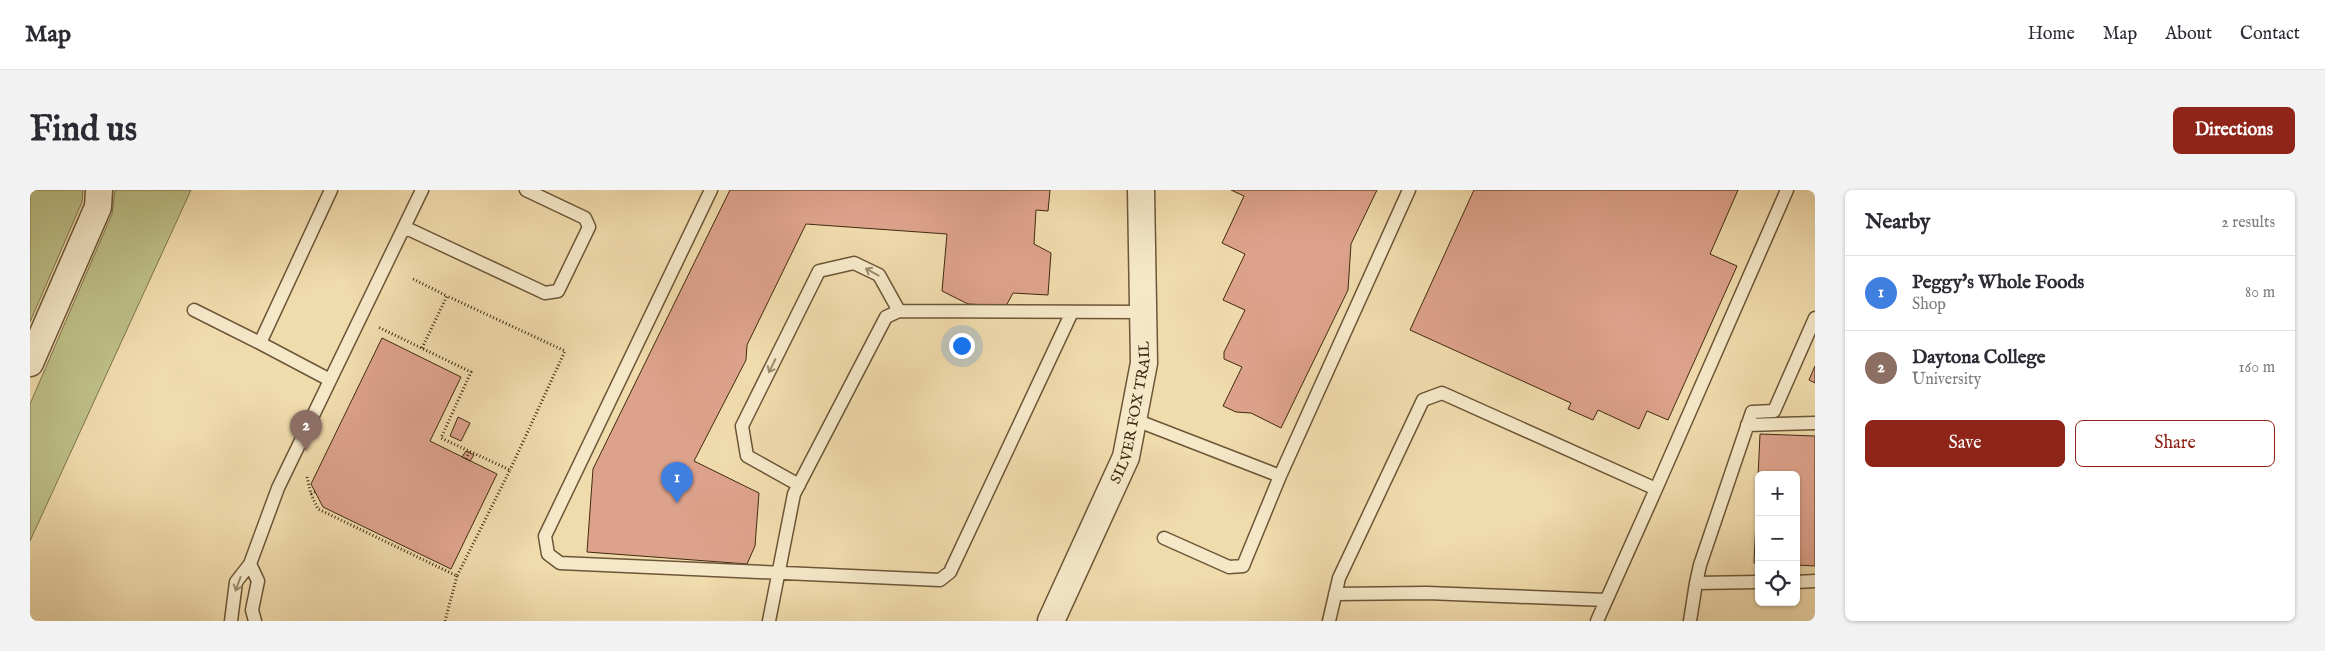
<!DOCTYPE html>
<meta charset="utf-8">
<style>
body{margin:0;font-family:"IM FELL English",serif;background:#f2f2f3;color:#2b2b33}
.controls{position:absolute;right:15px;bottom:15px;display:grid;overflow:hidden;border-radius:8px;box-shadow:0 1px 4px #0004}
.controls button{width:45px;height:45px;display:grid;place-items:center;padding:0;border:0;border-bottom:1px solid #e1e1e2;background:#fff;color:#2b2b33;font:25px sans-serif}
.you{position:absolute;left:931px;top:155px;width:18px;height:18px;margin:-12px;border:4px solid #fff;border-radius:50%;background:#1a73e8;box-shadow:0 0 0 8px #1a73e833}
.badge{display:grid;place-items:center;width:32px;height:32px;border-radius:50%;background:#8f2418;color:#fff;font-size:16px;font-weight:700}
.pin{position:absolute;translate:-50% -41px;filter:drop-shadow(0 1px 2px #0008)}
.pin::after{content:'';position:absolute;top:26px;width:18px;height:15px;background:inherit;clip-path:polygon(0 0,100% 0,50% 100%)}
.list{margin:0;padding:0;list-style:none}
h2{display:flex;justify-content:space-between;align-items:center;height:65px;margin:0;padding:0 20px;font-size:21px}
h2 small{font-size:16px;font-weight:400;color:#7c7c81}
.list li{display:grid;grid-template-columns:32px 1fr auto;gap:15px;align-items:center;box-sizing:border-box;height:75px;padding:0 20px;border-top:1px solid #e1e1e2}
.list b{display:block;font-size:19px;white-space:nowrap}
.list p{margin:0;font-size:16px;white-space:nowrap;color:#7c7c81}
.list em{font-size:16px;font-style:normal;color:#7c7c81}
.actions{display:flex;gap:10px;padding:15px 20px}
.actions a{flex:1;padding:11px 0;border:1px solid #8f2418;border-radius:8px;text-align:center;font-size:18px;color:#8f2418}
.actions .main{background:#8f2418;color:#fff}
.icon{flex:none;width:28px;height:28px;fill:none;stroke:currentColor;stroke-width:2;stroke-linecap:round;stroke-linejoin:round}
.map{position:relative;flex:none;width:1785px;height:431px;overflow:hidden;border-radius:8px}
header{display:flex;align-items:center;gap:30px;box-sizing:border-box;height:70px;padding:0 25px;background:#fff;border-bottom:1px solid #e1e1e2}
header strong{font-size:24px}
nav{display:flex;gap:28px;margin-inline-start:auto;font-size:18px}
.intro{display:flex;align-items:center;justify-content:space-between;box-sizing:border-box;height:120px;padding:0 30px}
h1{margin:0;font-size:35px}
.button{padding:12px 22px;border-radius:8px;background:#8f2418;color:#fff;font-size:18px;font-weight:700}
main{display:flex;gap:30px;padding:0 30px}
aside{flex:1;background:#fff;border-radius:8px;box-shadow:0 1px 4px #0004}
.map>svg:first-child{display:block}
.green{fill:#bdbf87;stroke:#7e744c}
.building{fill:#dda28b;stroke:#402a10}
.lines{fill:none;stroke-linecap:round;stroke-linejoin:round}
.lane-casing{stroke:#6c5637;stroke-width:15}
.street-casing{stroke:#6c5637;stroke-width:29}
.path{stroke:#402a10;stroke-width:3;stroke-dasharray:1 2.5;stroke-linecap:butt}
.lane{stroke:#f5e8c9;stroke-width:12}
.street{stroke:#f5e8c9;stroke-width:26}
.oneway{stroke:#9a896c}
.labels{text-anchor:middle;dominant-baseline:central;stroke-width:4;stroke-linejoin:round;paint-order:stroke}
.street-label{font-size:15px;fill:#402a10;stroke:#f5e8c9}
</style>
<header>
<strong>Map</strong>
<nav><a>Home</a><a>Map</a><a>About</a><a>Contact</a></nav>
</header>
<div class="intro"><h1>Find us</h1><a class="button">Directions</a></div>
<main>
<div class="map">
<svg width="1785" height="431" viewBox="0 0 1785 431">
<rect width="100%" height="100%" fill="#f0dbac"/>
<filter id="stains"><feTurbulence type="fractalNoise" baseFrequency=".004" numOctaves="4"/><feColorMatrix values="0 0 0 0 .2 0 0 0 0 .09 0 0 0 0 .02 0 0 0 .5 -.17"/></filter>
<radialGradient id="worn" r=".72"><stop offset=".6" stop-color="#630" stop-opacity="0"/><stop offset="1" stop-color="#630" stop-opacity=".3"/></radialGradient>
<!-- green -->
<path class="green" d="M0 0H53L52 12 0 132Z
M85 0H161L0 351V214L82 24Z"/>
<!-- building -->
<path class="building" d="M700 0H1020L1018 21 1006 20 1004 54 1021 63 1018 105 983 103 976 116 938 114 912 101 917 44 776 34 717 155 716 170 664 271 729 303 725 356 717 374 557 362 563 279Z
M1201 0H1347L1321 54 1318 100 1251 238 1221 223 1206 222 1193 216 1212 177 1194 169V162L1215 120 1193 110 1215 64 1192 53 1214 6Z
M1444 0H1708L1680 64 1707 76 1638 230 1617 221 1609 239 1568 220 1563 230 1538 219 1541 213 1380 140Z
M352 148 431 187 400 251 467 284 421 379 293 317 281 294Z
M1785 176V193L1779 190Z
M428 227 440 233 431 251 420 246Z
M1730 244 1785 246V376L1766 375V285H1729V374L1724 373Z
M436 261 444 265 440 271 432 267Z"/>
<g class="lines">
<defs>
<path id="lane" d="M681 0 515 346 518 364 530 373 910 390 920 382 1042 122
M374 37 515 103 528 101 559 37 555 28 496 0
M164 120 230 153 301 0
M230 153 300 190
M1103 229 1250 286 1379 0
M1717 235 1785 233
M769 295 717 266 712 236 789 81 824 73 849 85 869 121
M1134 348 1199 377 1213 376 1250 286
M220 374 248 298 392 0
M1766 392 1785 391
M1666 393 1670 375 1722 222 1744 221 1785 128
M1305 404 1397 403 1576 410
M201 431 206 392 220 374 228 391 222 420 225 431
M739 431 764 304 856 127 869 121 1113 122
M1299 431 1309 388 1393 210 1412 203 1626 299 1757 0
M1567 431 1626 299
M1660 431 1666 393 1729 392"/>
<g id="street">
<path d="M0 173 68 17 69 0"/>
<path id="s1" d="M1021 431 1096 267 1114 173 1111 0"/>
</g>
</defs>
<!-- lane casing -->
<use href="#lane" class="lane-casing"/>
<!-- street casing -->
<use href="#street" class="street-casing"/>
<!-- path -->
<path class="path" d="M383 89 417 106
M392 158 417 106 535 161 480 280
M436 269 440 261
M277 287 281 304 285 302
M281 304 288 319 427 386 480 280 411 248 441 182 348 137
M415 431 427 386"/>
<!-- lane -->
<use href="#lane" class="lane"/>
<!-- street -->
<use href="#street" class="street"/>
</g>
<!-- one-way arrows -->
<defs><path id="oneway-shaft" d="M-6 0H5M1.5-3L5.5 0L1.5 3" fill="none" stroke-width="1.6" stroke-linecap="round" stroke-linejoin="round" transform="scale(1.25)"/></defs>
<g class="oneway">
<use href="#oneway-shaft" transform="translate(842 82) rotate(-151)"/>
<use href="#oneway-shaft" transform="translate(742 176) rotate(116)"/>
<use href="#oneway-shaft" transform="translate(208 394) rotate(110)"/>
</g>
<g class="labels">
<!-- street labels -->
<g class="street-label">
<text stroke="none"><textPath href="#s1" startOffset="225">SILVER FOX TRAIL</textPath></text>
</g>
</g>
<rect width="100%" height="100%" filter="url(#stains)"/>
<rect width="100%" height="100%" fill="url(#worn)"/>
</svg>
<div class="controls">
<button>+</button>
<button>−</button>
<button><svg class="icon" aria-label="locate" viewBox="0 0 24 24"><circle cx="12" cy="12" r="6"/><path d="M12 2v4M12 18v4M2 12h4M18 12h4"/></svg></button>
</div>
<div class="you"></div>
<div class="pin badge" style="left:647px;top:313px;background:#3f7fe0">1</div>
<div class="pin badge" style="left:276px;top:261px;background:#8d6e63">2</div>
</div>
<aside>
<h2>Nearby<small>2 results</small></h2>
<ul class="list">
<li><span class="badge" style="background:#3f7fe0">1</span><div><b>Peggy's Whole Foods</b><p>Shop</p></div><em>80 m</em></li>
<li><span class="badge" style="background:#8d6e63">2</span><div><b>Daytona College</b><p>University</p></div><em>160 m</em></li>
</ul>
<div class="actions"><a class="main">Save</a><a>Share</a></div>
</aside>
</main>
